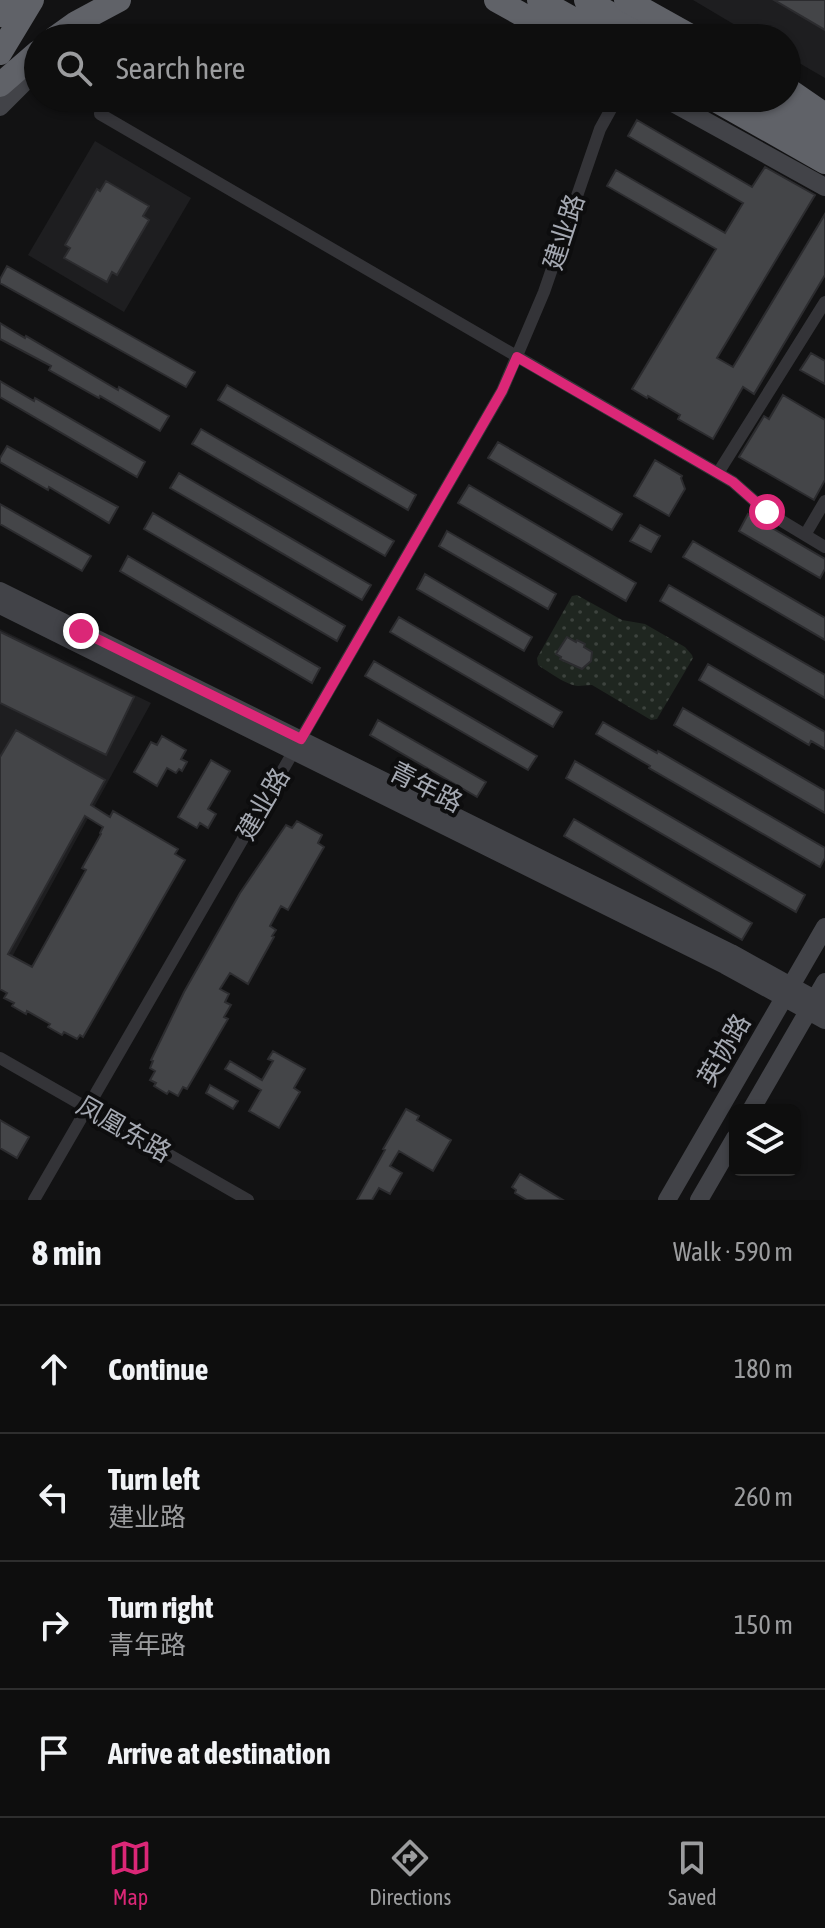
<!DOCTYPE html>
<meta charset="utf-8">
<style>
body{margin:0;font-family:"Asap Condensed","Noto Sans SC",sans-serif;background:#1c1c1c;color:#f1f3f6}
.controls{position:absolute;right:24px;bottom:24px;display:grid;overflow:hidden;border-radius:12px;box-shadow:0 2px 6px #0004}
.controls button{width:72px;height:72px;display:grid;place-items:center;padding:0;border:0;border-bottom:2px solid #2e2e2e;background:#0e0e0e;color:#f1f3f6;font:40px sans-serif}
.stop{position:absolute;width:24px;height:24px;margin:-18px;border:6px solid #db2777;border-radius:50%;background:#fff}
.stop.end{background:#db2777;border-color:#fff;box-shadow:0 2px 8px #0008}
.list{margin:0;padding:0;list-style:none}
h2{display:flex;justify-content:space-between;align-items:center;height:104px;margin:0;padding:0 32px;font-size:34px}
h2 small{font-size:26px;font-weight:400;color:#9b9c9e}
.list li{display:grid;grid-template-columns:52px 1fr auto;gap:24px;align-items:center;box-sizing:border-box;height:128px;padding:0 32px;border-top:2px solid #2e2e2e}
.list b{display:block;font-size:30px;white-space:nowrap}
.list p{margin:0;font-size:26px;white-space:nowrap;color:#9b9c9e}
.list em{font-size:26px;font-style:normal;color:#9b9c9e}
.icon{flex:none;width:44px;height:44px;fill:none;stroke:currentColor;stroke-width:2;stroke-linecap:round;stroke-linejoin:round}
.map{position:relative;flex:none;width:825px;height:1200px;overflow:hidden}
.search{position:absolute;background:#0e0e0e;box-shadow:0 2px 6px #0004;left:24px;right:24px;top:24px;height:88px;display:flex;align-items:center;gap:20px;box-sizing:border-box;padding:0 28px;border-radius:44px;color:#9b9c9e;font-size:30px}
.sheet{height:616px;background:#0e0e0e}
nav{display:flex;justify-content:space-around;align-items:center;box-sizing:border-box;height:112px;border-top:2px solid #2e2e2e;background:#0e0e0e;font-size:22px;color:#9b9c9e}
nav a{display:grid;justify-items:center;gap:4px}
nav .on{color:#db2777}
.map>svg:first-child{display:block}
.built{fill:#1e1e20}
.garden{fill:url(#garden-dots)}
.building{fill:#444548;stroke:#2c2c2f;stroke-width:2;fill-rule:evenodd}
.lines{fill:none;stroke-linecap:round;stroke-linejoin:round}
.street{stroke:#343438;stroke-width:12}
.secondary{stroke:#424348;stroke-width:18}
.highway{stroke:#606268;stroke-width:24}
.highway-bridge{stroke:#606268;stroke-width:24}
.route{stroke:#db2777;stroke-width:10}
.labels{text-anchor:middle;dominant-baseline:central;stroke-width:8;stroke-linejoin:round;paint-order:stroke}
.street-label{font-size:26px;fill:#a5a9b2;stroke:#0d0d0e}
</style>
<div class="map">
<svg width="825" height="1200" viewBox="0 0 825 1200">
<defs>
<pattern id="garden-dots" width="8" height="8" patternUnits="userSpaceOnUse" patternTransform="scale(2)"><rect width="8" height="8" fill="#1f2620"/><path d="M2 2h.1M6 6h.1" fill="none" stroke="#3d433e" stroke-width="1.8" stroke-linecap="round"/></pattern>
</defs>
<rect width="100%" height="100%" fill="#121213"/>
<!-- built -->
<path class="built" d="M693 0H825V78L787 56V38H757Z
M95 141 191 198 124 312 28 255Z
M0 629 151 703 0 979Z"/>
<!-- garden -->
<path class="garden" d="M577 595 622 620 645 624 685 647 692 655 693 658 657 719 651 720 592 685C587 685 582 686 578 686 568 686 547 671 538 665L537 658 572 596Z"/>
<!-- building -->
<path class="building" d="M774 0H825V30Z
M637 120 752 187 765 167 815 195 717 358 733 367 825 214V275L754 394 743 387 713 439 678 419 680 415 648 396 647 398 632 389 716 249 607 186 616 170 725 233 743 203 628 136Z
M106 181 149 206 143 216 149 220 117 275 112 272 107 282 64 258 70 248 65 245 97 189 100 191Z
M7 266 195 372 186 387 0 283V279Z
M0 323 25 338 26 336 118 390 119 387 169 416 160 431 100 396 99 398 49 370 51 366 0 339Z
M811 353 825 361V384L800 370Z
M0 381 34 401 35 398 145 462 137 477 0 397Z
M227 385 416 495 408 510 218 400Z
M783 395 825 420V480L814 500 739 457 764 416 769 419Z
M201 429 394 541 385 556 192 444Z
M498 442 622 514 612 530 488 458Z
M7 446 118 507 109 523 49 487 48 490 0 462V458Z
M655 460 682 476 681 478 685 489 669 516 634 496Z
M179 473 371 585 362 600 170 488Z
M469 485 636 583 626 601 458 503Z
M0 504 91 556 82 571 0 524Z
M153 513 345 626 337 641 144 529Z
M748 514 825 559V569L820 578 739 531Z
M640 525 660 536 651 552 630 541Z
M447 531 556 594 548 609 439 546Z
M693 541 825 618V640L683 557Z
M128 556 320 668 312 683 120 571Z
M425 574 532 637 524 651 417 589Z
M669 585 825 675V698L660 601Z
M399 617 562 712 553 727 390 632Z
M0 632 134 697 106 755 0 703Z
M567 637 576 642 577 640 585 644 584 647 592 652 591 661 582 669 560 659 561 657 556 654Z
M374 661 537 756 528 770 365 676Z
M708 664 825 732V749L811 741 809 745 699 680Z
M683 708 825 791V813L674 725Z
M378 720 486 782 477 797 370 735Z
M603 722 657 753 658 751 825 848V858L820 867 649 768 650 766 596 734Z
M16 730 105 780 91 805 110 817 113 811 178 849 175 854 185 860 83 1037 80 1035 77 1039 64 1032 62 1035 48 1027 50 1024 27 1011 26 1014 12 1006 14 1003 4 998 7 993 0 989V757ZM85 816 103 827 100 833 101 834 82 868 86 870 32 967 8 954Z
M162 736 186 750 181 759 187 762 182 771 179 769 176 773 167 768 157 786 134 772 151 742 157 745Z
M211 760 230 771 208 809 216 814 208 828 200 823 197 828 178 817Z
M575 761 805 895 796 912 566 778Z
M574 819 752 923 742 940 564 836Z
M297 821 322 835 318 843 324 847 288 910 281 906 270 926 276 930 272 936 274 937 248 984 230 973 220 989 229 994 225 1002 231 1005 224 1017 228 1019 187 1089 183 1087 178 1096 169 1091 167 1094 154 1086 156 1083 150 1080 155 1071 150 1068 153 1061 151 1060 184 992 240 893 286 825 292 828Z
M273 1051 305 1069 294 1088 300 1092 279 1128 249 1111 261 1090 225 1069 230 1061 262 1080 273 1061 268 1059Z
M210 1085 238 1101 233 1109 206 1093Z
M406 1109 419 1116 417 1120 451 1140 433 1171 399 1151 390 1166 402 1173 390 1194 379 1188 372 1200H357L385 1150 383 1149Z
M0 1120 29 1137 17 1158 0 1148Z
M520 1174 563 1200H527L515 1193 516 1190 512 1187Z"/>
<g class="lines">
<!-- street -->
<path class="street" d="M102 98 100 114 733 482 767 512 825 547
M718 473 825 302
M805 535 825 501
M0 1058 248 1200
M34 1200 502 391 544 292 600 129 617 98"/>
<!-- secondary -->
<path class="secondary" d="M664 98 825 187
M0 107 38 69
M0 591 731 953 825 1005
M0 605 725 965 825 1020
M751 1110 825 982
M667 1200 825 927
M699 1200 735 1138"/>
<!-- highway -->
<path class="highway" d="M496 0 564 38
M539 0 607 38
M586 0 653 38
M0 15 9 0
M0 53 32 0
M0 85 38 52
M787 89 825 115
M712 98 825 162
M758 98 825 137"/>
<!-- highway-bridge -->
<path class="highway-bridge" d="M626 0 694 38
M55 38 76 23 119 0"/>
</g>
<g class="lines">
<!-- route -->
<path class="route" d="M81 631 301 739 502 391 517 357 733 482 767 512"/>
</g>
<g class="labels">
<!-- street labels -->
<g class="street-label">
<text transform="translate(564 232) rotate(-72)">建业路</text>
<text transform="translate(426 787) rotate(27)">青年路</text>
<text transform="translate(263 804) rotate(-60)">建业路</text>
<text transform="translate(724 1050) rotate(-60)">英协路</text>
<text transform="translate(124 1129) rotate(30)">凤凰东路</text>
</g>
</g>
</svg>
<div class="controls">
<button><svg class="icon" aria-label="layers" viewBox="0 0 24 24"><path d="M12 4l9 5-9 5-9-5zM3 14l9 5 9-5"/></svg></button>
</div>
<div class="stop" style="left:767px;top:512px"></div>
<div class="stop end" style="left:81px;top:631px"></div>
<div class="search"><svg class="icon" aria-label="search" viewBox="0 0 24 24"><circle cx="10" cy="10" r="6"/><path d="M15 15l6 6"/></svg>Search here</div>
</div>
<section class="sheet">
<h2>8 min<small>Walk · 590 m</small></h2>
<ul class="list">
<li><svg class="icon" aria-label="ahead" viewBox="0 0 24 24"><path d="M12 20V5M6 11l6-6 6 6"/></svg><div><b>Continue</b></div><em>180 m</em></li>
<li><svg class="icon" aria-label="left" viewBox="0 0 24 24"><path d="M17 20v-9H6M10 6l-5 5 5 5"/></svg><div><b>Turn left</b><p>建业路</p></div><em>260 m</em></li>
<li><svg class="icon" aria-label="right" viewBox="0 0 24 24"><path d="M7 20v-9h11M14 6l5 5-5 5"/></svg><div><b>Turn right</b><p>青年路</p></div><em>150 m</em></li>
<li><svg class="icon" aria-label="arrive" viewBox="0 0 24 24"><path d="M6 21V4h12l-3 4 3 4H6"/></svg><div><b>Arrive at destination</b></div></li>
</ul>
</section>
<nav>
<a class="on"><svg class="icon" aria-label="map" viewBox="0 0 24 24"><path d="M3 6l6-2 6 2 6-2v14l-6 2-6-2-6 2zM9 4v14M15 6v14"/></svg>Map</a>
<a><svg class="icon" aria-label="directions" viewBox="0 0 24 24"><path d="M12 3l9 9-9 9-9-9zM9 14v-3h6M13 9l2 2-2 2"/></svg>Directions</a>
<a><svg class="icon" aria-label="saved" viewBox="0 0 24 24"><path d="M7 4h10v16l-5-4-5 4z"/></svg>Saved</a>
</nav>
